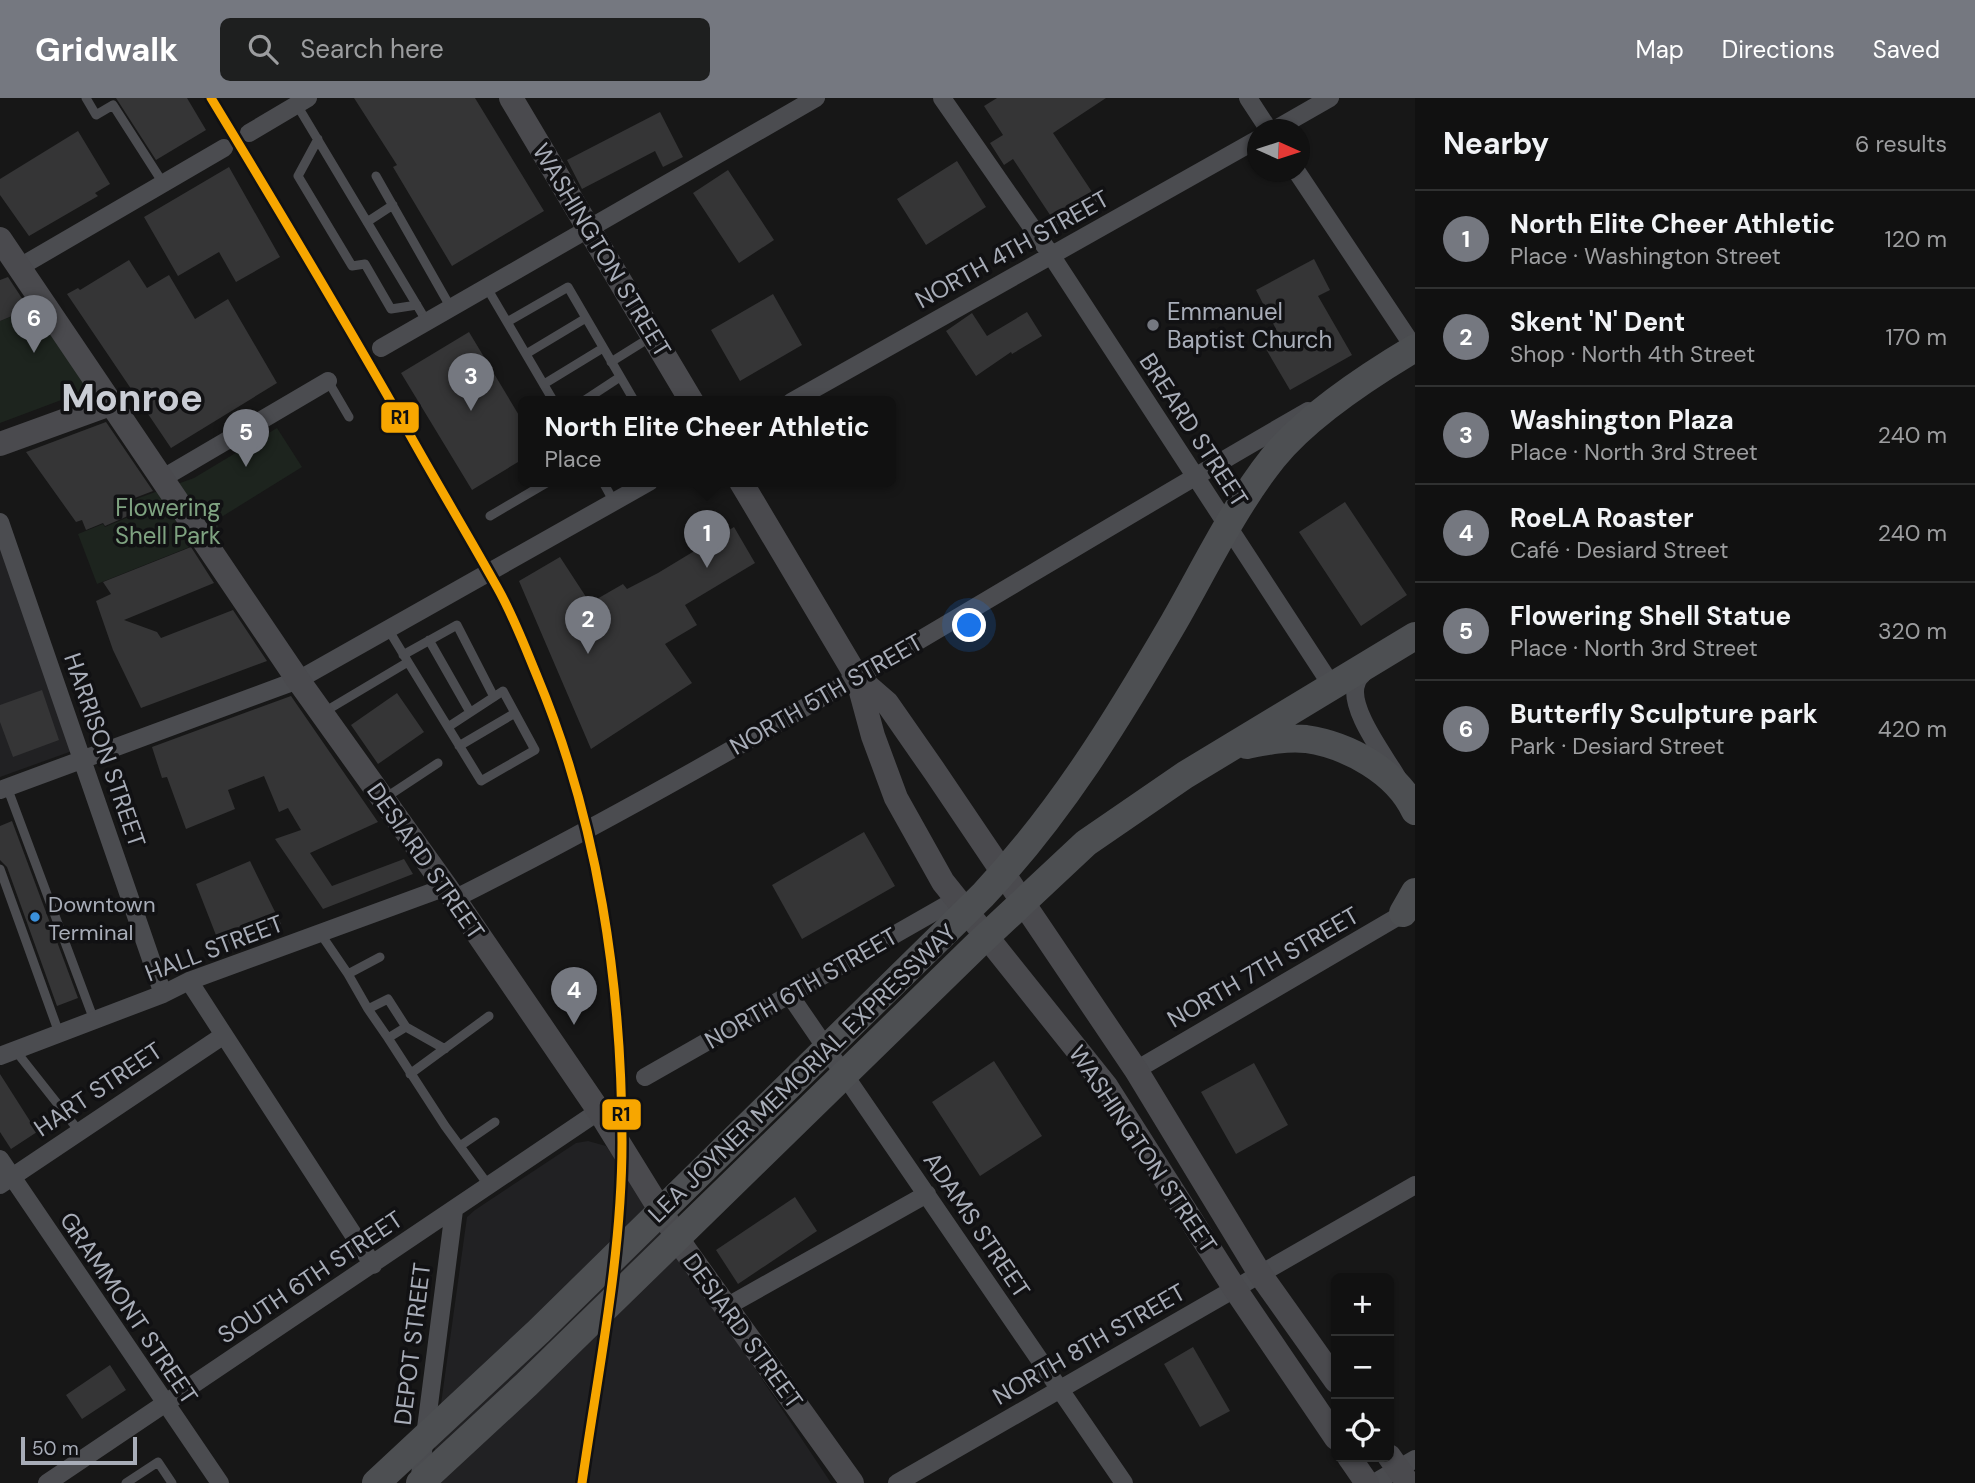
<!DOCTYPE html>
<meta charset="utf-8">
<style>
body{margin:0;font-family:"DM Sans",sans-serif;background:#1e1f1f;color:#f1f3f6}
.controls{position:absolute;right:21px;bottom:21px;display:grid;overflow:hidden;border-radius:10px;box-shadow:0 2px 5px #0004}
.controls button{width:63px;height:63px;display:grid;place-items:center;padding:0;border:0;border-bottom:2px solid #303131;background:#111;color:#f1f3f6;font:35px sans-serif}
.compass{position:absolute;left:1247px;top:21px;width:63px;height:63px;border-radius:50%;background:#111;box-shadow:0 2px 5px #0004;rotate:93deg}
.scale{position:absolute;left:21px;bottom:18px;width:116px;box-sizing:border-box;padding-left:7px;border:4px solid #a8adb8;border-top:0;font-size:19px;line-height:24px;white-space:nowrap;color:#a8adb8;-webkit-text-stroke:5px #111113;paint-order:stroke}
.you{position:absolute;left:970px;top:528px;width:24px;height:24px;margin:-18px;border:5px solid #fff;border-radius:50%;background:#1a73e8;box-shadow:0 0 0 10px #1a73e833}
.badge{display:grid;place-items:center;width:46px;height:46px;border-radius:50%;background:#757880;color:#fff;font-size:23px;font-weight:700}
.pin{position:absolute;translate:-50% -58px;filter:drop-shadow(0 2px 4px #0008)}
.pin::after{content:'';position:absolute;top:37px;width:24px;height:21px;background:inherit;clip-path:polygon(0 0,100% 0,50% 100%)}
.popup{position:absolute;left:518px;top:298px;width:378px;height:91px;box-sizing:border-box;display:grid;place-content:center;border-radius:10px;background:#111;filter:drop-shadow(0 2px 5px #0005);font-size:23px;white-space:nowrap;color:#9c9d9f}
.popup b{font-size:26px;color:#f1f3f6}
.popup::after{content:'';position:absolute;left:50%;top:100%;margin-left:-14px;border:14px solid transparent;border-top-color:#111}
.list{margin:0;padding:0;list-style:none}
h2{display:flex;justify-content:space-between;align-items:center;height:91px;margin:0;padding:0 28px;font-size:30px}
h2 small{font-size:23px;font-weight:400;color:#9c9d9f}
.list li{display:grid;grid-template-columns:46px 1fr auto;gap:21px;align-items:center;box-sizing:border-box;height:98px;padding:0 28px;border-top:2px solid #303131}
.list b{display:block;font-size:26px;white-space:nowrap}
.list p{margin:0;font-size:23px;white-space:nowrap;color:#9c9d9f}
.list em{font-size:23px;font-style:normal;color:#9c9d9f}
.icon{flex:none;width:38px;height:38px;fill:none;stroke:currentColor;stroke-width:2;stroke-linecap:round;stroke-linejoin:round}
.map{position:relative;flex:none;width:1415px;height:1385px;overflow:hidden}
header{display:flex;align-items:center;gap:42px;box-sizing:border-box;height:98px;padding:0 35px;background:#757880;color:#fff}
header strong{font-size:33px}
nav{display:flex;gap:38px;margin-inline-start:auto;font-size:24px}
.search{width:490px;height:63px;background:#1e1f1f;display:flex;align-items:center;gap:18px;box-sizing:border-box;padding:0 24px;border-radius:10px;color:#9c9d9f;font-size:26px}
main{display:flex}
aside{flex:1;background:#111}
.map>svg:first-child{display:block}
.built{fill:#212123}
.green{fill:#1d241e}
.building{fill:#353536}
.lines{fill:none;stroke-linecap:round;stroke-linejoin:round}
.lane{stroke:#4b4c50;stroke-width:9}
.street{stroke:#4b4c50;stroke-width:18}
.secondary{stroke:#4a4a4e;stroke-width:24}
.primary{stroke:#4d4f52;stroke-width:28}
.rail-1-casing{stroke:#111113;stroke-width:14}
.rail-1{stroke:#f7a600;stroke-width:9}
.poi-dot{fill:#757880;stroke:#111113;stroke-width:2.5}
.bus-dot{fill:#3a90db;stroke:#111113;stroke-width:2.5}
.labels{text-anchor:middle;dominant-baseline:central;stroke-width:7;stroke-linejoin:round;paint-order:stroke}
.bus-label{font-size:22px;fill:#a8adb8;stroke:#111113;text-anchor:start}
.street-label{font-size:24px;fill:#a8adb8;stroke:#111113}
.poi-label{font-size:24px;fill:#a8adb8;stroke:#111113;text-anchor:start}
.park-label{font-size:24px;fill:#7fa381;stroke:#111113}
.town-label{font-size:38px;font-weight:bold;fill:#c9ccd4;stroke:#111113}
.line-badge{stroke:#111113;stroke-width:2.5}
.pale-badge-label{font-size:19px;text-anchor:middle;font-weight:bold;fill:#111}
</style>
<header>
<strong>Gridwalk</strong>
<div class="search"><svg class="icon" aria-label="search" viewBox="0 0 24 24"><circle cx="10" cy="10" r="6"/><path d="M15 15l6 6"/></svg>Search here</div>
<nav><a>Map</a><a>Directions</a><a>Saved</a></nav>
</header>
<main>
<div class="map">
<svg width="1415" height="1385" viewBox="0 0 1415 1385">
<rect width="100%" height="100%" fill="#171717"/>
<!-- built -->
<path class="built" d="M0 447 72 653 0 679Z
M588 1043 606 1048 612 1056 831 1385H430L467 1119 475 1112 576 1045Z"/>
<!-- green -->
<path class="green" d="M38 208 88 292 0 325V223Z
M277 330 302 369 215 423 219 430 215 432 211 426 192 448 97 486 78 436 103 426 105 429 131 418 125 405 194 380Z"/>
<!-- building -->
<path class="building" d="M116 0H187L206 32 156 62Z
M354 0H475L544 113 452 168 393 69 397 67Z
M997 0H1106L1053 35 1098 103 1058 129 1013 61 1004 67 990 45 1003 37 984 8Z
M660 14 683 59 663 69 655 53 582 91 567 62Z
M78 33 110 86 95 95 98 98 29 138 0 97V81Z
M957 63 986 109 926 147 897 101Z
M229 69 280 159 236 184 219 154 178 178 144 119Z
M728 72 774 142 739 165 693 95Z
M1314 161 1330 192 1318 198 1352 257 1290 292 1263 246 1279 237 1256 192Z
M129 162 147 190 169 177 195 221 228 201 277 285 171 350 67 196 78 190 80 192Z
M8 179 29 211 0 223V182Z
M773 196 802 247 740 283 711 232Z
M1027 214 1042 238 1012 256 1011 254 976 278 946 233 972 215 987 238Z
M469 234 523 324V361L472 392 401 275Z
M106 324 153 393 124 404 130 417 105 428 103 425 86 432 82 422 76 424 26 354Z
M1345 404 1407 497 1361 528 1299 434Z
M734 429 755 465 685 507 697 527 665 546 692 585 591 651 519 483 560 459 590 505 623 486 627 491 658 475Z
M191 449 214 485 124 522 157 534 161 540 233 512 267 563 141 610 113 552 96 503 111 496 103 484Z
M42 592 59 642 13 659 0 624V607Z
M397 595 424 634 378 666 351 627Z
M291 598 378 724 310 755 332 788 404 761 413 776 323 811 275 741 301 732 288 710 279 714 264 678 228 692 235 711 186 731 167 679 162 680 152 649Z
M12 723 78 900 57 908 7 769 0 762V728Z
M864 734 895 788 802 841 772 787Z
M250 763 281 826 221 850 196 786Z
M994 963 1042 1038 980 1078 932 1004Z
M1254 965 1288 1027 1236 1056 1201 994Z
M0 976 37 1034 11 1051 0 1034Z
M795 1099 817 1133 738 1186 716 1152Z
M1193 1249 1230 1313 1200 1329 1164 1266Z
M110 1267 126 1292 82 1321 66 1297Z"/>
<g class="lines">
<!-- lane -->
<path class="lane" d="M86 0 96 17 113 7 163 85
M297 7 427 224
M318 41 298 78 352 168 365 166 391 211 417 207
M376 78 451 210
M367 124 393 107
M487 190 554 304
M507 224 568 189 635 304
M526 256 586 220
M611 264 651 239
M328 283 349 319
M544 286 603 250
M582 304 620 279
M603 384 614 404
M490 418 548 384
M429 542 470 614
M403 557 457 527 494 599
M408 564 481 683 535 652 503 593 448 629
M324 614 408 564 388 531
M459 648 515 615
M7 689 94 922
M385 700 438 665
M0 771 59 935
M320 835 348 876 368 911
M348 876 380 859
M406 929 445 951
M388 940 368 911 388 901 406 929 388 940 445 1028 489 1088
M15 952 79 1033
M410 976 489 918
M460 1048 495 1024
M126 1385 158 1364 172 1385"/>
<!-- street -->
<path class="street" d="M942 0 1051 157 1332 588
M1248 0 1269 32
M1274 32 1330 0
M249 35 308 0
M1297 74 1415 251
M18 170 224 50
M381 250 816 0
M791 304 1258 41
M163 380 328 283
M0 424 163 896
M1367 571C1364 575 1358 580 1357 584 1346 608 1385 658 1397 679
M0 692 298 582 649 384
M454 801C747 654 1024 476 1308 313
M189 883 373 1167
M789 896 1124 1385
M0 958 163 896 189 883 446 789
M1136 972 1411 811
M645 979 957 801
M0 1061 220 1385
M0 1087 224 937
M726 1209 927 1096
M47 1385 599 1013
M419 1385 454 1112
M897 1385 1415 1087
M1374 1385 1415 1361"/>
<!-- secondary -->
<path class="secondary" d="M511 0 692 304
M0 141 298 582 446 789 599 1013 685 1152 852 1385
M0 346 113 305
M741 384 857 579 873 638 896 700 943 784 1106 988 1235 1191 1336 1340
M857 579 887 605 935 674 1136 972 1260 1176 1336 1283
M1389 1358 1408 1385
M1349 1359 1367 1385"/>
<!-- primary -->
<path class="primary" d="M1247 647C1267 643 1286 639 1306 641 1348 647 1397 674 1415 713
M1403 815 1415 794
M376 1385 539 1233 983 797C1061 714 1117 622 1174 524 1205 470 1234 409 1273 360 1308 317 1368 278 1415 250
M420 1385 527 1286 977 847 1086 745 1185 677 1415 538"/>
<defs>
<path id="rail-1" d="M211 0C282 117 352 234 419 353 445 399 472 444 497 489 513 517 525 549 537 578 598 724 622 887 622 1044 622 1158 598 1273 582 1385"/>
</defs>
<!-- rail-1 casing -->
<use href="#rail-1" class="rail-1-casing"/>
<!-- rail-1 -->
<use href="#rail-1" class="rail-1"/>
</g>
<!-- markers -->
<circle class="poi-dot" cx="1153" cy="227" r="7"/>
<circle class="bus-dot" cx="35" cy="819" r="6"/>
<g class="labels">
<!-- bus labels -->
<g class="bus-label">
<text x="48" y="806">Downtown<tspan x="48" dy="28">Terminal</tspan></text>
</g>
<!-- street labels -->
<g class="street-label">
<text transform="translate(1012 151) rotate(-29)">NORTH 4TH STREET</text>
<text transform="translate(602 152) rotate(59)">WASHINGTON STREET</text>
<text transform="translate(1194 332) rotate(57)">BREARD STREET</text>
<text transform="translate(826 596) rotate(-30)">NORTH 5TH STREET</text>
<text transform="translate(105 652) rotate(71)">HARRISON STREET</text>
<text transform="translate(426 763) rotate(55)">DESIARD STREET</text>
<text transform="translate(214 850) rotate(-21)">HALL STREET</text>
<text transform="translate(1263 869) rotate(-30)">NORTH 7TH STREET</text>
<text transform="translate(801 890) rotate(-30)">NORTH 6TH STREET</text>
<text transform="translate(802 975) rotate(-44)">LEA JOYNER MEMORIAL EXPRESSWAY</text>
<text transform="translate(98 991) rotate(-34)">HART STREET</text>
<text transform="translate(1143 1051) rotate(56)">WASHINGTON STREET</text>
<text transform="translate(977 1127) rotate(56)">ADAMS STREET</text>
<text transform="translate(310 1179) rotate(-34)">SOUTH 6TH STREET</text>
<text transform="translate(129 1210) rotate(56)">GRAMMONT STREET</text>
<text transform="translate(743 1233) rotate(54)">DESIARD STREET</text>
<text transform="translate(412 1246) rotate(-83)">DEPOT STREET</text>
<text transform="translate(1089 1246) rotate(-30)">NORTH 8TH STREET</text>
</g>
<!-- poi labels -->
<g class="poi-label">
<text x="1167" y="213">Emmanuel<tspan x="1167" dy="28">Baptist Church</tspan></text>
</g>
<!-- park labels -->
<g class="park-label">
<text x="168" y="409">Flowering<tspan x="168" dy="28">Shell Park</tspan></text>
</g>
<!-- town labels -->
<g class="town-label">
<text x="132" y="300">Monroe</text>
</g>
</g>
<g class="line-badge">
<rect x="380" y="303" width="40" height="33" rx="7" fill="#f7a600"/>
<rect x="601" y="1000" width="41" height="33" rx="7" fill="#f7a600"/>
</g>
<g class="pale-badge-label">
<text x="400" y="326">R1</text>
<text x="621" y="1023">R1</text>
</g>
</svg>
<div class="controls">
<button>+</button>
<button>−</button>
<button><svg class="icon" aria-label="locate" viewBox="0 0 24 24"><circle cx="12" cy="12" r="6"/><path d="M12 2v4M12 18v4M2 12h4M18 12h4"/></svg></button>
</div>
<svg class="compass" viewBox="-18 -18 36 36"><path d="M0-13l5 13h-10z" fill="#e53935"/><path d="M0 13l5-13h-10z" fill="#9c9d9f"/></svg>
<div class="scale">50 m</div>
<div class="you"></div>
<div class="pin badge" style="left:707px;top:470px">1</div>
<div class="popup"><b>North Elite Cheer Athletic</b>Place</div>
<div class="pin badge" style="left:588px;top:556px">2</div>
<div class="pin badge" style="left:471px;top:313px">3</div>
<div class="pin badge" style="left:574px;top:927px">4</div>
<div class="pin badge" style="left:246px;top:369px">5</div>
<div class="pin badge" style="left:34px;top:255px">6</div>
</div>
<aside>
<h2>Nearby<small>6 results</small></h2>
<ul class="list">
<li><span class="badge">1</span><div><b>North Elite Cheer Athletic</b><p>Place · Washington Street</p></div><em>120 m</em></li>
<li><span class="badge">2</span><div><b>Skent 'N' Dent</b><p>Shop · North 4th Street</p></div><em>170 m</em></li>
<li><span class="badge">3</span><div><b>Washington Plaza</b><p>Place · North 3rd Street</p></div><em>240 m</em></li>
<li><span class="badge">4</span><div><b>RoeLA Roaster</b><p>Café · Desiard Street</p></div><em>240 m</em></li>
<li><span class="badge">5</span><div><b>Flowering Shell Statue</b><p>Place · North 3rd Street</p></div><em>320 m</em></li>
<li><span class="badge">6</span><div><b>Butterfly Sculpture park</b><p>Park · Desiard Street</p></div><em>420 m</em></li>
</ul>
</aside>
</main>
